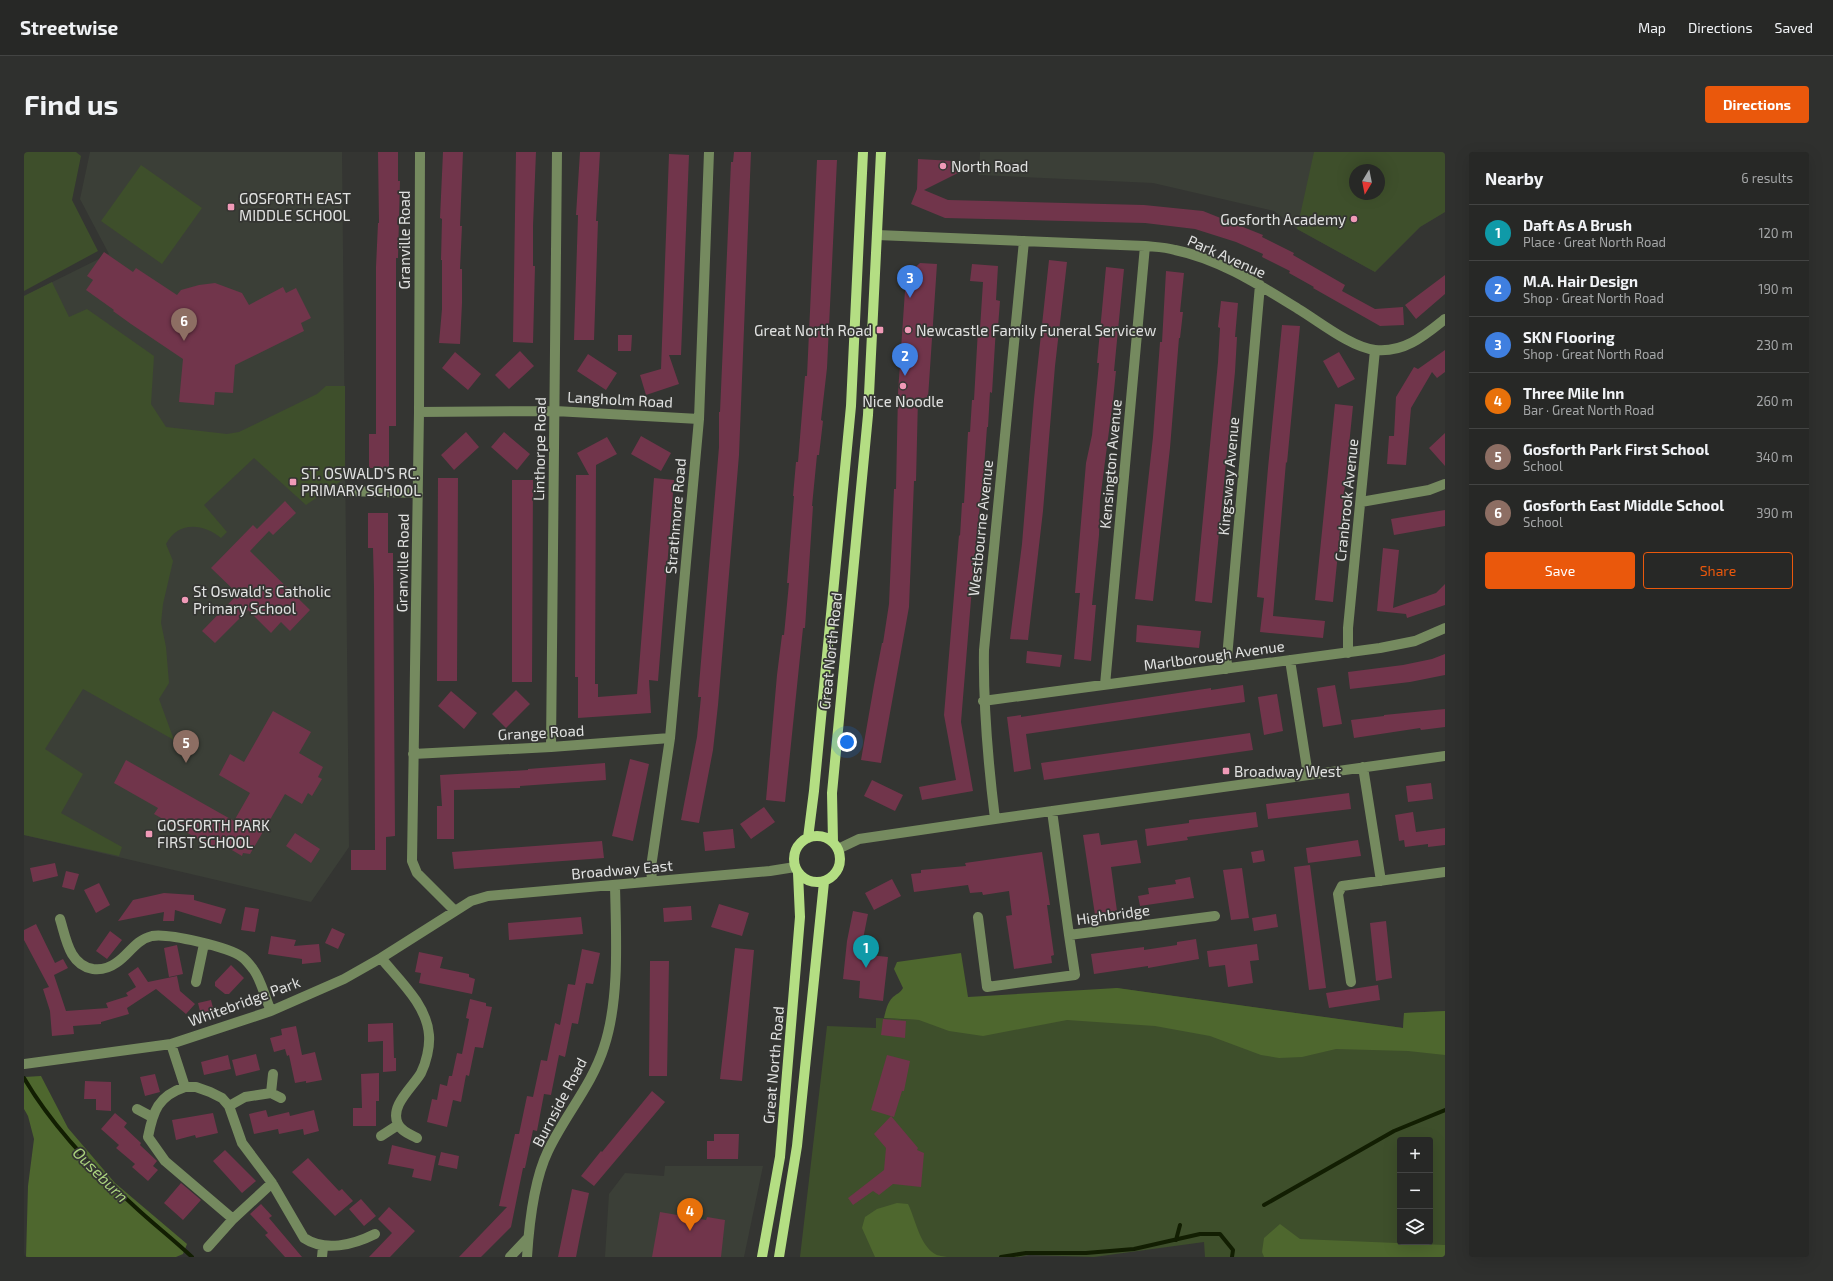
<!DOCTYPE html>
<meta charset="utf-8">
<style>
body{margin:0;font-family:"Exo 2",sans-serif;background:#2f302e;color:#f1f3f6}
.controls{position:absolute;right:12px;bottom:12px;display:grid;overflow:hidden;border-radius:4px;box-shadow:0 4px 16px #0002}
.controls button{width:36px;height:36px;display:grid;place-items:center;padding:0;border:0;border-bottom:1px solid #434443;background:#272826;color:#f1f3f6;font:20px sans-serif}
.compass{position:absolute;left:1325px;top:12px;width:36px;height:36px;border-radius:50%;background:#272826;box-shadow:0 4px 16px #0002;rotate:190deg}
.you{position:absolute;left:823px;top:590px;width:14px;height:14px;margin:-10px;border:3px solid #fff;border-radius:50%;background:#1a73e8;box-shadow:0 0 0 6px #1a73e833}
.badge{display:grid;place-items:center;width:26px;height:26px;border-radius:50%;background:#ea580c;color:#fff;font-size:13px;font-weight:700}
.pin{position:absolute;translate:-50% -33px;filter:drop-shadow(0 1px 2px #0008)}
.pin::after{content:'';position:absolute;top:21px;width:14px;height:12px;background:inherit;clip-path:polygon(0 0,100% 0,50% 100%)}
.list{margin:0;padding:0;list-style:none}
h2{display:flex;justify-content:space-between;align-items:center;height:52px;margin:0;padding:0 16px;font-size:17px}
h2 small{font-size:13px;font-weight:400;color:#a4a6a7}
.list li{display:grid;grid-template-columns:26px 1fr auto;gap:12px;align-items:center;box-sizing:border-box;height:56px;padding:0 16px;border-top:1px solid #434443}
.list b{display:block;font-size:15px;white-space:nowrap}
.list p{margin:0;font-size:13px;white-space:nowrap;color:#a4a6a7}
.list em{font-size:13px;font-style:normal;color:#a4a6a7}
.actions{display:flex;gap:8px;padding:12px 16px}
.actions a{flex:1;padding:9px 0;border:1px solid #ea580c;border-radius:4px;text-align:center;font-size:14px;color:#ea580c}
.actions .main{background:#ea580c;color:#fff}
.icon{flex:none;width:22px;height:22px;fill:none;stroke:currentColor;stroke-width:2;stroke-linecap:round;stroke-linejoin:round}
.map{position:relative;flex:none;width:1421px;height:1105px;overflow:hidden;border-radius:4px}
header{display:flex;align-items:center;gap:24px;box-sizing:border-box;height:56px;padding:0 20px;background:#272826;border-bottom:1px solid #434443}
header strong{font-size:19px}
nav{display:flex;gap:22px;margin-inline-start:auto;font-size:14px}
.intro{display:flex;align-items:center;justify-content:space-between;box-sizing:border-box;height:96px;padding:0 24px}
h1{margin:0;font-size:28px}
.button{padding:10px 18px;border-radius:4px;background:#ea580c;color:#fff;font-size:14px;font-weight:700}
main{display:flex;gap:24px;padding:0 24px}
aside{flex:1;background:#272826;border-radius:4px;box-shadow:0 4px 16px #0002}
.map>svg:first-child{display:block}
.built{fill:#3b3f37;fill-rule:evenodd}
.green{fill:#3e4f2b;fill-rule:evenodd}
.forest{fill:#4e672e}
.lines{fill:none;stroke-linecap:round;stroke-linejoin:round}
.stream{stroke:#121e02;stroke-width:4}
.building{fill:#71354b}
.minor{stroke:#758a5f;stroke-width:10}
.major{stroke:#b4de83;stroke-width:10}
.poi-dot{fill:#f09ab7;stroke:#343532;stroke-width:1.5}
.labels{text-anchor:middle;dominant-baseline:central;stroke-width:3.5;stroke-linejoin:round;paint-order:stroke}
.poi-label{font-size:15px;fill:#e1e2e1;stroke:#343532;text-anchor:start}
.street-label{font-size:15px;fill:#e1e2e1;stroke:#343532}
.water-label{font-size:16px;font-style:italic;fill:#abd27e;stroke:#343532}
</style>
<header>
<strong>Streetwise</strong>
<nav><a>Map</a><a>Directions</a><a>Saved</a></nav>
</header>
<div class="intro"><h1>Find us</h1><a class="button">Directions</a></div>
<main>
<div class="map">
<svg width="1421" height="1105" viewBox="0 0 1421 1105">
<rect width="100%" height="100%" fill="#343532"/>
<!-- built -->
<path class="built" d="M66 0H318L325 695 287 750 0 683V144L85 102 56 47Z
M956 0H1421V60L1396 75 1351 120 1273 77 1250 59 1129 31 955 23ZM1331 18H1355V42H1331Z
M641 1014H739L720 1105H581L585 1042 601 1021 640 1024Z"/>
<!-- green -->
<path class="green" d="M0 0H52L57 4 48 48 74 99 0 139Z
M1290 0H1421V60L1396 75 1351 120 1273 77ZM1331 18H1355V42H1331Z
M117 13 178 56 138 112 77 69Z
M28 130 45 165 63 157 130 204 127 252 142 275 203 282 215 280 293 242 302 234H321V326L282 353 230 306 180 353 203 380 197 386C179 371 154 369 142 392L149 409 139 452 137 471 142 495 145 531 135 547 150 588 59 537 21 597 59 622 37 661 98 695 95 704 0 683V144Z
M1093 836 1379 876 1380 861 1421 859V1105H1181L1180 1090 1070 1105 1005 1103 995 1105H776L803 874 852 876V866L895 868ZM1376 988H1406V1090H1376Z"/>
<!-- forest -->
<path class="forest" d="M937 801 944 845 1093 836 1379 876 1380 861 1421 859V903L1384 899 1312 897 1278 905 1255 906 1237 903 1186 884 1131 874 1043 868 959 884 925 879 895 868 860 866C862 858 863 851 869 845 874 841 876 841 879 836L870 817 873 810Z
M17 924 44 976 91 1031 163 1092 159 1102 152 1105H2L4 1034 10 987 4 964 0 957V925Z
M873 1051 884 1052C892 1068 895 1092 911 1102 914 1104 920 1104 923 1105H851L838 1076 841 1065 853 1057Z
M1256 1072 1276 1087 1421 1093V1105H1240L1238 1100 1240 1086Z"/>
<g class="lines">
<!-- stream -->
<path class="stream" d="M0 926C28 974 67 1015 109 1053 128 1071 149 1087 168 1105
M1240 1053 1370 979 1421 958
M1152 1088 1156 1073
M977 1105 1002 1101H1062L1110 1097 1176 1082H1196L1209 1098 1208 1105"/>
</g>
<!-- building -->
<path class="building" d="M354 0H374V29H376L374 106H372V274H365V316H345V282H352V115L354 71H355Z
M419 0H439L436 74H438L436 117H438V151L436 192 415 191 418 157V108H417L418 67 416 66Z
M492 0H512L509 74V114H511L509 191 489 190Z
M556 0H576L572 69H574L570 188H550L554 63H552Z
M710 0H727L715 303 694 553 689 598 675 671 657 668 673 585 677 545H674L695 295V260H696L707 10H709Z
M645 2 665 3 657 203H645L655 232 622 243 616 223 637 217Z
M894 7 929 9 928 16H944L900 38 924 48 1120 53 1179 59 1239 83 1238 85 1270 101 1269 103 1321 133 1318 139 1351 157 1379 155 1380 173 1356 174 1289 136 1290 135 1265 121 1266 119 1238 105 1239 102 1212 90 1171 77 1121 71 921 66 887 52 893 37Z
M793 8H813L803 216 797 268 799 269 795 303H793L788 354H789L781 476H779L761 650 742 648 753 523 758 483H760L765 431H763L770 344H769L772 310H774L781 224H783Z
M80 100 109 120 112 116 153 143 157 138 175 133 191 131 218 141 225 153 259 135 262 141 272 136 287 166 277 171 280 179 211 213 209 241 191 240 190 253 155 250 159 207 107 172 89 159 90 158 62 138 69 128 63 124Z
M1025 108 1043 110 1031 214 1019 359 1004 488 986 487 998 392 1010 247Z
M896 111 913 112 904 246H894L892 329H890L885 455 857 611 837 608 850 533 858 491H859L865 452 870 337H872L874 241 882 124Z
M948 112 974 114 972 148 976 149 974 175H972L968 241 966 240 964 275H963L958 343H957L950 411 937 570 949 639 898 648 895 635 932 628 920 563 935 383 936 384 938 351H940L944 280H946L948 248H950L954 177H956L959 130 946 129Z
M1082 115 1100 117 1090 219H1092L1089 248 1076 348 1075 383 1068 453H1072L1067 509 1050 507 1056 441H1051L1062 311 1068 283 1075 211H1073Z
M1142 119 1160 121 1156 160H1159L1156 186H1155L1146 296 1129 449 1111 447 1129 285 1136 190H1138Z
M1421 123V142L1392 167 1381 153Z
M1197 149 1214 151 1211 185H1213L1211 220 1188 451 1171 449 1194 210 1196 176 1194 175Z
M1258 173 1276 174 1263 311 1262 310 1249 464 1301 469 1299 486 1236 480 1240 446 1233 445 1244 316Z
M594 183H608L607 199H594Z
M1421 198V220L1413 226 1408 220 1387 256 1382 313 1363 312 1365 284H1370L1372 245 1390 215 1394 217Z
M496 199 510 214 485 237 471 223Z
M431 200 457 222 444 238 418 216Z
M1315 200 1331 227 1314 236 1299 209Z
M564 202 593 221 582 238 553 219Z
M1311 252 1329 254 1309 450 1291 448Z
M442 280 455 295 430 318 417 303Z
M480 280 506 302 493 318 467 295Z
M1421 281V314L1405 296Z
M617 284 647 301 637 319 607 302Z
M583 285 593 302 572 313 571 532H574V545L613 542 630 326 650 328 634 529 625 528 627 561 554 566V525H551L552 323H565L553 301Z
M414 326H434L433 529H413Z
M488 328H509L508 530H488Z
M261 349 272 361 249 383 245 379 226 399 286 458 266 479 257 470 247 481 224 458 191 491 178 479 214 442 187 416 229 373 233 377Z
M1421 358V374L1370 383 1367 367Z
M344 361H364V401H369L371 684 362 685V718H327V698H351L350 435 349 396H344Z
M1359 396 1375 398 1369 456 1412 441 1421 432V453L1383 466 1382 462 1353 459Z
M1113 473 1177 479 1175 496 1112 490Z
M1003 499 1038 503 1036 515 1002 511Z
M1421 502V523L1386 530 1326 537 1324 520 1379 513 1408 507Z
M1219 533 1221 550 1002 582 1007 617 990 620 983 565 997 563V565L1187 536V538Z
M1311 533 1318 572 1299 575 1293 536Z
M492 538 506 552 482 576 468 562Z
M427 539 453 561 440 577 414 554Z
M1253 542 1259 579 1240 583 1234 545Z
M1421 557V575L1397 578 1396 576 1330 586 1327 568 1360 564V563Z
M249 559 287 580 275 601 299 615 294 625 298 627 288 644 284 641 278 652 261 642 226 702 219 701 218 704 196 691 192 697 130 662 134 656 90 631 102 608 210 669 226 641 195 623 206 602 220 610Z
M1226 581 1229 598 1020 628 1017 611Z
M606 607 625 612 609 689 588 684Z
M581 611 582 628 496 634V636L430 638V687H413V654H418L416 623 504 618V617Z
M848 628 879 643 871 659 840 644Z
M1407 631 1409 647 1384 650 1382 634Z
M1325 641 1327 657 1244 667 1242 652Z
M740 655 751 670 727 687 716 672Z
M1232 660 1234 675 1163 685 1164 688 1123 694 1121 677 1165 671V668Z
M1389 660 1392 680 1421 676V693L1404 695V692L1381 695 1380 688 1375 689 1371 663Z
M709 677 711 696 681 699 679 680Z
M271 681 296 697 287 711 262 694Z
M1075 681 1077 693 1113 688 1117 711 1087 715 1093 759 1071 763 1059 683Z
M1334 688 1337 704 1284 711 1282 696Z
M578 689 580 706 430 717 428 700Z
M1239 698 1241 709 1229 711 1227 700Z
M1018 700 1026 753H1023L1030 803 1027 804 1028 811 990 817 982 764 988 763 985 739 959 743 958 740 946 741 944 733 890 740 887 722 897 721V718L942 714 941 711Z
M31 711 34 724 9 730 6 716Z
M1286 713 1302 836 1285 838 1270 715Z
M1218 716 1225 766 1207 768 1199 718Z
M42 719 55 722 50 738 38 735Z
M1166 725 1170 746 1116 754 1114 744 1125 742 1124 736 1152 732 1151 728Z
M868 727 877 744 850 758 841 741Z
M75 731 86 753 72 761 60 738Z
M140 741 170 743V748L202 757 197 772 151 758 150 769H139L140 760 94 769 109 748Z
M695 752 725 761 718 784 687 775Z
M667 754 668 768 640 770 639 756Z
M221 755 235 757 231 780 217 778Z
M829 759 844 762 836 802 864 805 859 849 835 846 836 829 819 827 823 789Z
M1252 762 1254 775 1230 779 1228 766Z
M557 765 559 782 485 788 484 771Z
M1362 769 1368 826 1352 829 1346 771Z
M12 772 31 811 39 807 44 816 30 823 42 859 84 856 82 851 104 844 102 841 112 835 104 822 114 815 124 830 153 824 156 839 171 852 162 862 132 837 103 856 105 862 77 870V872L49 874 50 882 28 884 26 859 19 837 25 835 0 788V778Z
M308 776 321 782 314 797 301 791Z
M86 779 98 788 83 807 72 799Z
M247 784 272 788 270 794 295 792 297 810 278 812V807L244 802Z
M1172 787 1175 807 1124 816V814L1070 822 1067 802 1120 795V798L1153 793V790Z
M1233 792 1235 808 1226 809 1229 831 1204 835 1201 813 1185 815 1183 799Z
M153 793 159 822 145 825 140 796Z
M711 796 730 798 718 929 696 927Z
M558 797 576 801 569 832 562 831 554 872 548 871 541 905 535 903 527 943 520 942 513 979 509 978 501 1016H499L487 1075 457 1105H435L483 1055 475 1054 491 982H495L503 944 509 945 517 908 523 909 531 871 536 873 544 832 551 833Z
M395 800 419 805 416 816 445 822V825L451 827 448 842 395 831 397 821 391 820Z
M626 809H645L643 924H625Z
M207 813 220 826 205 842H201L191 834V830Z
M1354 833 1356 848 1305 856 1302 841Z
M446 847 462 851V854L468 855 459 896 451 895 445 924 442 923 437 950 429 948 423 975 403 970 408 947 413 948 416 932 423 934 425 924H428L433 901 438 902 445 867 442 866Z
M187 848 190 860 177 863 174 851Z
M859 867 882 869 881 886 857 883Z
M369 871 370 906H372V919L359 920V889L344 890V872Z
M272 874 278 903 291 900 298 928 282 931V929L271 931 265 903 263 904 261 897 250 900 246 886 258 883 257 877Z
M232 902 236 918 212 924 208 908Z
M204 903 207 917 180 923 177 910Z
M863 903 886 909 880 939H878L870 965 847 958Z
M355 921V949H352V974H329V956H338L337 922Z
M131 922 136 940 121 944 116 925Z
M61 929 87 930V959L72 958V947H60Z
M628 939 641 950 570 1034 557 1024 577 999 578 1000Z
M242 958 244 965 265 960 266 964 290 958 295 979 280 983 279 977 255 982 254 977 230 982 225 962Z
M91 961 103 971 100 975 117 991 116 993 133 1009 129 1014 134 1018 124 1029 108 1015 111 1012 92 996 95 993 77 977Z
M189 961 194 981 172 986 171 983 152 988 148 968Z
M867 964 894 996 893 998 900 1001 897 1035 869 1032 855 1043 849 1039 829 1053 824 1046 860 1018 862 996 850 982Z
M690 982H715L714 1007H683V989H690Z
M368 993 412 1004 407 1029 388 1025 390 1017 364 1012Z
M201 998 232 1029 218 1041 189 1009Z
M417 1000 435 1004 433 1017 414 1013Z
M284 1006 315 1039 318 1037 329 1049 311 1064 268 1020Z
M157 1031 177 1048 159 1068 140 1051Z
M548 1037 565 1041 557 1079 552 1105H534Z
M337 1047 352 1064 340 1074 325 1057Z
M237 1052 248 1064 245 1066 278 1105H261L241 1083 244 1081 226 1062Z
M365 1055 391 1079 366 1105H345L368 1081 354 1067Z
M636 1060 682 1068 683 1065 701 1068 697 1105H628Z"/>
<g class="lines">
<!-- minor -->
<path class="minor" d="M396 0 395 260 388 709 393 721 431 759
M853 83 1121 94C1131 95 1141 95 1151 98 1196 107 1237 134 1276 158 1297 171 1327 195 1351 198 1380 201 1400 184 1421 167
M395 260 531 259 675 267
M321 339 394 341
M1337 350 1405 338 1421 332
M1324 501V476L1351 198
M1266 508 1284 623
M1202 517 1236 133
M1081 533 1121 94
M959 549 1356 496 1391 489 1421 476
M527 595 533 0
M389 602 527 595 646 586
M1339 615 1357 729
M1028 659 1045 783 1191 764
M971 667C964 610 959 555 960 498L1000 89
M814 697 835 687 971 667 1421 604
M628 729 627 715 646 586 675 267 685 0
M954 765 963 835 1051 823 1045 783
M36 767C42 786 45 813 69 817 77 818 85 816 92 811 105 803 111 788 128 784 144 781 205 795 218 805 222 808 226 813 229 817 237 827 241 846 247 859
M357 806C375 828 403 853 405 883 406 895 402 911 397 921 389 935 365 954 374 972 377 979 387 983 393 986
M172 830 180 792
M1327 830 1314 742 1318 734 1421 720
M147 892 161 935H172L186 940 198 946 205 954 218 991 248 1031 280 1086C301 1100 329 1093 351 1082
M0 912 147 892 247 859 320 827 357 806 447 749 464 744 746 719 771 715
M161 935C134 944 129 959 124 985L141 1009 209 1067
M247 941 257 946
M205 954 221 945 247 941 249 922
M113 957 128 965
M357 984 374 973
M184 1095 209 1067 248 1031
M298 1105 299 1095
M486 1105 504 1086
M503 1105C505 1073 510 1028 524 999 541 963 568 933 580 895 596 847 592 783 591 733"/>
<!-- major -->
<path class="major" d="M770 707a23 23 0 1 1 46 0a23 23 0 1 1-46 0Z
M784 686 790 639 827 254 839 0
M809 690 808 641 844 263 857 0
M738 1105 756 1005 776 765 774 721
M755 1105 773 994 800 730"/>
</g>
<!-- markers -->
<g class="poi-dot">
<circle cx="919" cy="14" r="4"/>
<rect x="203" y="51" width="8" height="8" rx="2"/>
<circle cx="1330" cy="67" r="4"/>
<rect x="852" y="174" width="8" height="8" rx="2"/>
<circle cx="884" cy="178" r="4"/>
<circle cx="879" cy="234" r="4"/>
<rect x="265" y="326" width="8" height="8" rx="2"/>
<circle cx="161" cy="448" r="4"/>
<rect x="1198" y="615" width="8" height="8" rx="2"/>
<rect x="121" y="678" width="8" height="8" rx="2"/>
</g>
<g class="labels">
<!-- poi labels -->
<g class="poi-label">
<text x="927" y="14">North Road</text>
<text x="215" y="46">GOSFORTH EAST<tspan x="215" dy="17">MIDDLE SCHOOL</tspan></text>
<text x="1322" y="67" text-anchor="end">Gosforth Academy</text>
<text x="848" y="178" text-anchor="end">Great North Road</text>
<text x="892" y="178">Newcastle Family Funeral Servicew</text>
<text x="879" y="249" text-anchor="middle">Nice Noodle</text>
<text x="277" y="321">ST. OSWALD'S RC.<tspan x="277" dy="17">PRIMARY SCHOOL</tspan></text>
<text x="169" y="439">St Oswald's Catholic<tspan x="169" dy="17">Primary School</tspan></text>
<text x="1210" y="619">Broadway West</text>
<text x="133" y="673">GOSFORTH PARK<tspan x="133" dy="17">FIRST SCHOOL</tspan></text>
</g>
<!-- street labels -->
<g class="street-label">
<text transform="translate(380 88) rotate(-90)">Granville Road</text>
<text transform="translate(1203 104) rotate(24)">Park Avenue</text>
<text transform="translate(596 247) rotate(3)">Langholm Road</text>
<text transform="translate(515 297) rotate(-89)">Linthorpe Road</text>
<text transform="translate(1086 312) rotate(-85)">Kensington Avenue</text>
<text transform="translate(1204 324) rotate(-85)">Kingsway Avenue</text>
<text transform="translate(1322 348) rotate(-84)">Cranbrook Avenue</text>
<text transform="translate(651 364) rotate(-85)">Strathmore Road</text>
<text transform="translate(956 376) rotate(-84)">Westbourne Avenue</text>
<text transform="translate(378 411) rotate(-89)">Granville Road</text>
<text transform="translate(806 499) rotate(-84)">Great North Road</text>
<text transform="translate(1190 503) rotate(-8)">Marlborough Avenue</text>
<text transform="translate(517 580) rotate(-3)">Grange Road</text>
<text transform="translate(598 717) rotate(-5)">Broadway East</text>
<text transform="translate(1089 762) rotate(-8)">Highbridge</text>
<text transform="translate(220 849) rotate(-20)">Whitebridge Park</text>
<text transform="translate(749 913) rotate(-85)">Great North Road</text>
<text transform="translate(535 950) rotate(-62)">Burnside Road</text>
</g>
<!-- water labels -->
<g class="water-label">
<text transform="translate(77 1022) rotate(45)">Ouseburn</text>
</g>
</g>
</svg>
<div class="controls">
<button>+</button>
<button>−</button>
<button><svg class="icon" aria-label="layers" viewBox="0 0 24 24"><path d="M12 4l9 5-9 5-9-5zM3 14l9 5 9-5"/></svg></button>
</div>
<svg class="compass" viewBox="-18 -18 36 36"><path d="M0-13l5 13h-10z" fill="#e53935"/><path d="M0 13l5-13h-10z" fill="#a4a6a7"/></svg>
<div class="you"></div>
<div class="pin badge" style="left:842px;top:816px;background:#0f9aa8">1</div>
<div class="pin badge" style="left:881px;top:224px;background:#3f7fe0">2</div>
<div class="pin badge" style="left:886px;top:146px;background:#3f7fe0">3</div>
<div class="pin badge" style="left:666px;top:1079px;background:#e8710a">4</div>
<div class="pin badge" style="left:162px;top:611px;background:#8d6e63">5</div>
<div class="pin badge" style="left:160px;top:189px;background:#8d6e63">6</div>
</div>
<aside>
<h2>Nearby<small>6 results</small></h2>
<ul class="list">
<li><span class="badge" style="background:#0f9aa8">1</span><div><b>Daft As A Brush</b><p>Place · Great North Road</p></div><em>120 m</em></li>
<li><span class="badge" style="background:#3f7fe0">2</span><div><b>M.A. Hair Design</b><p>Shop · Great North Road</p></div><em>190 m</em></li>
<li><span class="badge" style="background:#3f7fe0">3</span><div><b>SKN Flooring</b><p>Shop · Great North Road</p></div><em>230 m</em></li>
<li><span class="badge" style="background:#e8710a">4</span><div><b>Three Mile Inn</b><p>Bar · Great North Road</p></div><em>260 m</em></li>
<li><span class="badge" style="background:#8d6e63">5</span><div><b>Gosforth Park First School</b><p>School</p></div><em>340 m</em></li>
<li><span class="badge" style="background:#8d6e63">6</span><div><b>Gosforth East Middle School</b><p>School</p></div><em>390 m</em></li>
</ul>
<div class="actions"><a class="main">Save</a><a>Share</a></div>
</aside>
</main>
